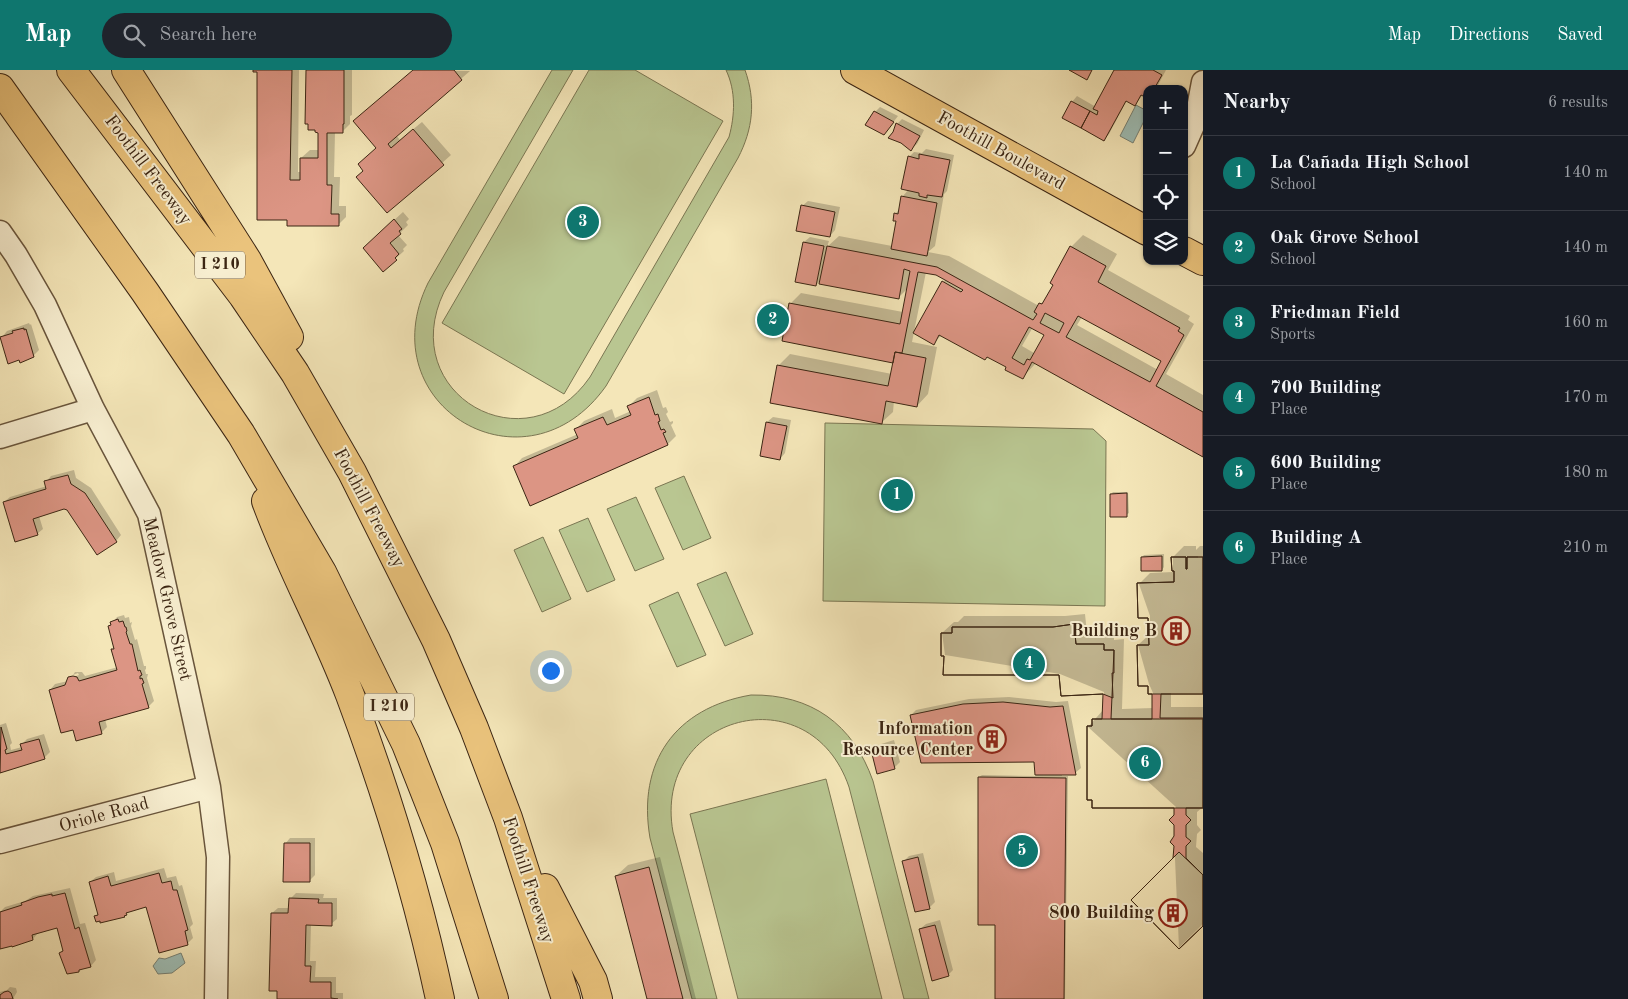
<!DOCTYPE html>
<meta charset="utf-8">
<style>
body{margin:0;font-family:"Old Standard TT",serif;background:#20242c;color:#f1f3f6}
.controls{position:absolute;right:15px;top:15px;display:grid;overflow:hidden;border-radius:10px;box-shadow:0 1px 4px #0004}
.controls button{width:45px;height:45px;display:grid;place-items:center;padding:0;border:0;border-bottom:1px solid #363941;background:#171b24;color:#f1f3f6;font:25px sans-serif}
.you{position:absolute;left:550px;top:600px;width:18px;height:18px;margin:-12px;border:4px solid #fff;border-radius:50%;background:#1a73e8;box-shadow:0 0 0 8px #1a73e833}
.badge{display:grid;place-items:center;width:32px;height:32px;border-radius:50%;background:#0f766e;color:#fff;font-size:16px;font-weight:700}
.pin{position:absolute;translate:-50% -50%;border:2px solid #fff;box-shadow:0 1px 5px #0006}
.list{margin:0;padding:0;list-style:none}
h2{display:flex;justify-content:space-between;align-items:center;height:65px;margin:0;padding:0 20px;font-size:21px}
h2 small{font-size:16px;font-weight:400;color:#9ea1a6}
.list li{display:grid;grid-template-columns:32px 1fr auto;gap:15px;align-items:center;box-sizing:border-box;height:75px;padding:0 20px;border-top:1px solid #363941}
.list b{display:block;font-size:19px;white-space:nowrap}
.list p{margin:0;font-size:16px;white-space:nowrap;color:#9ea1a6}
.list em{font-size:16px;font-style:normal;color:#9ea1a6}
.icon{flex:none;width:28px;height:28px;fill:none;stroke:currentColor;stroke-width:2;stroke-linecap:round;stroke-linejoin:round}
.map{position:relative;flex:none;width:1203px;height:929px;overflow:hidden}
header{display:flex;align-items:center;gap:30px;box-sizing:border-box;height:70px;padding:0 25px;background:#0f766e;color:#fff}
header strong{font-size:24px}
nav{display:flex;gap:28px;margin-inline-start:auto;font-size:18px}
.search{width:350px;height:45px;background:#20242c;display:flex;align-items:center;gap:12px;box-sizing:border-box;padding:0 18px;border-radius:28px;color:#9ea1a6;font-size:19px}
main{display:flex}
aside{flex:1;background:#171b24}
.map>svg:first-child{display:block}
.green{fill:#b9c691;stroke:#7a7652}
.water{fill:#9ebeb6;stroke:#768175}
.shadow{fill:#0003;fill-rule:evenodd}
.building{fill:#dc9584;stroke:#3b2513;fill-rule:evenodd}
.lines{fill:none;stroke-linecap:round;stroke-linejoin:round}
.street-casing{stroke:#69553c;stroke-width:25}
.primary-casing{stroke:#3b2513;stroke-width:30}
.highway-casing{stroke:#3b2513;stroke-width:30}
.street{stroke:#f8efd1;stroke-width:22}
.primary{stroke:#eac37c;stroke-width:28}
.highway{stroke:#eac37c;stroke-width:28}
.labels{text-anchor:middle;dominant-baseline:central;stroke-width:4;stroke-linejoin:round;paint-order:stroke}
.shield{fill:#f8efd1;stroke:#74624c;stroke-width:1}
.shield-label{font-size:16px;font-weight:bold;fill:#3b2513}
.street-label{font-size:18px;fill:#3b2513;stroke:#f8efd1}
.poi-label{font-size:18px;font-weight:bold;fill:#3b2513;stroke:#f8efd1;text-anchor:end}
</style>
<header>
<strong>Map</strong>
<div class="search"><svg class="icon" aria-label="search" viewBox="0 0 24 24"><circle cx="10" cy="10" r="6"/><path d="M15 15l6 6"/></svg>Search here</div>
<nav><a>Map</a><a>Directions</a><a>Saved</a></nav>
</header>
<main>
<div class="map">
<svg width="1203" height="929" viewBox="0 0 1203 929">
<rect width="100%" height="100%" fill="#f4e6b8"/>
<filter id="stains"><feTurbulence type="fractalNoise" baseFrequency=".004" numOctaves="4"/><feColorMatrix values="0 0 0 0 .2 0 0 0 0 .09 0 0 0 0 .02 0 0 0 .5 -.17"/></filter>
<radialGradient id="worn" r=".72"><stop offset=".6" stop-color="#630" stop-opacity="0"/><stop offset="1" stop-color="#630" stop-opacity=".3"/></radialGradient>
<!-- green -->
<path class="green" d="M552 0H573L444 222C395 324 527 399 590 307L729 67C735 45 736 21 726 0H745C756 31 753 59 738 88L606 316C526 429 368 336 428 213Z
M589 0H635L723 51 564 324 442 253Z
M825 353 1093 359 1106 371 1105 536 823 531Z
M684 406 711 468 683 480 655 418Z
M636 427 664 489 635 501 607 439Z
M588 448 615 510 587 522 559 460Z
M543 467 571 529 542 542 514 480Z
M726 502 753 564 725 576 697 514Z
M678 522 706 585 677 597 649 535Z
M751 625C811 624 853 654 873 711L929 929H904L849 717C810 603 652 644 673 762L717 929H692L650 768C637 692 675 638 751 625Z
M826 709 882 929H738L690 744Z"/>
<!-- water -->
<path class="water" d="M1136 35 1147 41V45L1133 73 1120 66Z
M181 883 185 893 172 903 158 904 153 896 159 888 165 889Z"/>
<!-- shadow -->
<path class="shadow" d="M254 0H299L298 102H301V88L310 80H320V62L307 0H352V45L350 46V54L342 62H335L334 107H340L339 136H346V147L338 155H288L259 1Z
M414 0 470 1 396 65 400 70 422 52 451 85 387 142 364 100 377 77Z
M1116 0H1166L1156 19H1147L1135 35 1127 30 1109 64 1104 70 1072 32 1077 26 1096 37Z
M880 37 898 46 884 64 875 42Z
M902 49 924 60 917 74 911 79 897 54Z
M926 79 954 85 947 121 944 124 935 176 928 182 949 186 1039 236 1049 225 1055 214 1052 213 1071 177 1083 165 1117 184 1108 200 1190 246 1188 250 1194 254 1166 304 1203 325V385L1036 293 1022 308 1008 297 942 265 933 273 943 212 946 209 937 204 926 202 912 272 937 277 928 324 917 336 894 331 893 342 881 353 779 295 790 284 892 304 894 292 790 234 801 223 903 242 908 218 898 228 822 209 816 215 804 172 810 167 829 171 827 177 839 166 892 176 897 150 895 144 900 139 903 126 909 119V87L914 82 922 83ZM1082 247 1163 291 1158 300 1077 255ZM1033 257 1046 264 1034 283 1022 276Z
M808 131 840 137 835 160 830 166 802 136Z
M403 142 409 149 406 152 408 155 398 165 407 175 403 179 404 181 383 200 381 162Z
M29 253 30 255 31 254 39 280 33 286 2 267 7 261Z
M657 320 663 338 666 337 668 342 666 344 670 352 673 351V353L671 355 676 366 668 374 514 397 522 388 578 364 575 360 584 351 612 339 615 348 631 341 629 336 637 328Z
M773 347 791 350 785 383 780 389 767 352Z
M74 400 76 408 91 418 121 465 116 471 68 439 64 438 39 446 43 459 37 464 4 432 10 427 47 416 46 412 51 406Z
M1113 422H1128L1129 443 1126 445 1111 424Z
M1184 476H1196V480L1200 476H1203V486H1198V488H1203V623H1171V637H1203V737L1197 742V755L1201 760 1197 764 1196 777 1203 783V854L1179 878 1175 789 1176 737 1088 657 1104 639V622L1060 604 945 585 942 563 954 552H958L964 546H1065L1085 544 1087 563H1114V570L1124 569 1122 639 1153 638V623L1149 614 1138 575 1150 564V546L1139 514 1150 503 1173 502V487Z
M1164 484V497L1162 500 1142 487 1144 485Z
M124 545 125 548 129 547 130 553 132 552 131 556 135 570 137 569 144 596H146V599L145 600 146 604H148L147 608 154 631 148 637 105 649 107 657 101 663 74 658 50 620 55 614 68 611 71 606V608L79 605 78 603 73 605 75 602H82L85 606 118 597 113 580 115 577 110 556 117 547Z
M1009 627 1056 632 1068 631 1081 698 1075 703H1062V706H1068L1065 929H996V854L979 707 982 705 1036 706 1035 691 911 645 916 640 969 629Z
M6 653 12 673 10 675 11 680 22 677 21 675 27 669 44 664 50 682 44 688 0 701V655Z
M894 670 900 692 894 698 872 680 878 675Z
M290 768H315V805L309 811 285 774Z
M923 783 935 832 930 837 903 792 909 786Z
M660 787 696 929H648L616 806 628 795Z
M164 798 167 808 176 806 179 816 182 815 193 854 190 857 193 868 188 873 147 836 129 841 124 846H96L99 843 90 812 96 807 114 802 116 811Z
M70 818 80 854 85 853 96 890 91 896 82 898 79 901 60 883 64 879 58 857 38 863 33 869 0 876V842L5 837 25 831 33 826Z
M296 823 324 824 323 828H337V849L331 854H311L310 891H316L315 907H336V923H343V929H278L272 843 278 838H290V829Z
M940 850 953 900 948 905 920 859 926 854Z
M10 917 16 918 17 922 14 927V929H0V922L7 920Z"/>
<!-- building -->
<path class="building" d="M253 0H292L290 110H300V88H318V63L315 62V60H308V54H305L306 0H344V54H343V63H327V115H332L331 144H339V156H287V150H257V2H253Z
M413 0H454L462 10 388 74 391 78 413 59 444 95 387 143 356 107 363 101 358 94 376 78 353 51Z
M1069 0H1092L1087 10Z
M1114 0H1153L1162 5 1154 19H1147V28L1141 25 1135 36 1126 31 1104 71 1081 58 1090 41 1097 45 1098 41 1093 39Z
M1071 31 1090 41 1081 58 1062 48Z
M874 41 894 52 884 65 865 55Z
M896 53 920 66 911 81 901 73 888 68 893 62Z
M919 84 950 90 942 127 927 125V128L919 126V123L901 119 908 86 919 89Z
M901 126 937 133 927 186 891 179 896 151H893L894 143 898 144Z
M801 135 835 142 830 167 796 161Z
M394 149 402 159 399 161 401 164 390 173 399 184 395 188 397 190 383 202 363 178Z
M803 172 824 176 816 216 795 212Z
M827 176 937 197 1033 250 1037 244 1034 242 1039 233 1042 234 1053 215 1050 213 1070 176 1106 196 1098 212 1180 258 1178 261 1184 265 1156 316 1203 342V387L1032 292 1023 309 1005 300 1006 297 987 287 985 290 939 265 934 275 913 263 942 211 961 222 963 220 936 205 918 202 902 283 895 282 893 293 782 271 789 233 900 254 910 201 904 199 899 229 819 214ZM1045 243 1064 253 1059 263 1040 253ZM1078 246 1161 291 1150 312 1066 267ZM1029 257 1044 265 1030 290 1027 289 1024 295 1012 288Z
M24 258V260L26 259 34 287 20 293 19 290 8 294 0 267 13 263 12 261Z
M895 282 926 288 917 337 886 331 882 354 770 333 777 295 888 316Z
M649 327 655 345 658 344 660 351 658 352 661 360 664 359 666 362 663 363 668 375 530 436 513 396 578 368 574 359 603 347 607 355 631 345 627 336Z
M766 352 787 356 780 390 760 386Z
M68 405 71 414 85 423 117 472 97 485 67 440 64 439 33 449 38 465 15 472 3 432 46 419 44 411Z
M1127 423V447H1110V424Z
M1162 486V501H1141V487Z
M1171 487H1186V499H1187V487H1203V624H1161L1160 648H1203V738H1186V745L1191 750 1186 755V767L1191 771 1186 776V788L1203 805V856L1179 879 1131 830 1173 788 1174 776 1170 772 1174 766V755L1169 750 1174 745V738H1092V730H1087V656H1092V649H1102L1103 624 1061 626 1059 605H943L944 586H941V563H952V557H1053L1074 554 1076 574H1104V580H1114L1111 649H1152V624H1148V616H1138L1137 575H1149L1148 548H1138L1137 513 1174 512V501H1172Z
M1171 487H1186V499H1187V487H1203V624H1148V616H1138L1137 575H1149L1148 548H1138L1137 513 1174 512V501H1172Z
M118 549 119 552 123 551 125 557H126L127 561 126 562 130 574H132L138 601 140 600 142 605 140 606V609L142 608 144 613 142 614 149 638 99 652 102 664 76 671 73 660 61 663 49 620 65 615 68 607 73 606 77 607 79 611 117 600 111 579H114L108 556 111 555 110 552Z
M1074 554 1076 574H1104V580H1114V603H1112L1113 628 1103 624 1061 626 1059 605H943L944 586H941V563H952V557H1053Z
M1003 632 1050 637 1063 636 1076 705H1035L1034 692 921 693 910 645 963 634Z
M1092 649H1203V738H1092V730H1087V656H1092Z
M1 657 7 679 5 680 6 684 22 680 20 674 39 669 45 689 0 703Z
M889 675 895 699 877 704 871 680Z
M978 707 1066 708 1064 929H995V855H978Z
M284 773H310V812H283Z
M1179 782 1203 805V856L1179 879 1131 830Z
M918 787 930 839 915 842 902 791Z
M649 797 683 929H647L615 806Z
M159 803 162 813 171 811 173 820H177L188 860 185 861 188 875 159 883 146 837 126 843 127 845 124 846 125 847 100 853V851L96 852 94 846 98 845 89 812 108 806 111 816Z
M65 823 75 859 79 857 91 897 79 900V902L67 904 59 883 63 881 57 858 32 865 33 870 12 877V876L0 879V842L22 835 21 833 38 827 52 824V826Z
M289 828 319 829 318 833H332V856L306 855 305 896H311L310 912H331V928L338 929H277V921H269L271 843H288Z
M935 855 949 906 932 911 919 859Z
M8 921 11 923 13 929H0V925L4 922Z"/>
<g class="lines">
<defs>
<path id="street" d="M1184 76 1196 49 1203 12
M0 162 16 185 45 235 93 339 149 444 209 717 218 787 216 929
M0 367 93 339
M0 772 209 717"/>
<path id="primary" d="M855 0 1147 161
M1184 181 1203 191"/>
<path id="highway" d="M71 0 243 226 295 303 352 402 436 570 474 658 508 748 566 929
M126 0 247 190 289 267
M0 18 145 222 241 364 322 502 406 674 445 773 494 929
M266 431C290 497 325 559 350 625 387 724 418 826 440 929
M545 818 593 911 598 929"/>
</defs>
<!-- street casing -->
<use href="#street" class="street-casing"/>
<!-- primary casing -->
<use href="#primary" class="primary-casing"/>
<!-- highway casing -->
<use href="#highway" class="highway-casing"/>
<!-- street -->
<use href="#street" class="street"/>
<!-- primary -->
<use href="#primary" class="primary"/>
<!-- highway -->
<use href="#highway" class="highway"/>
</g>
<!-- icons -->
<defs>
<symbol id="building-ring" viewBox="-11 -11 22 22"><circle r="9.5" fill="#f8efd1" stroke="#8f2418" stroke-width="1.5"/><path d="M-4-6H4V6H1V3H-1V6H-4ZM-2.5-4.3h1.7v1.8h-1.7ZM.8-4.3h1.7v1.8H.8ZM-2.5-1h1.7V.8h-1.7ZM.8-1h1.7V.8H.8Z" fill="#8f2418"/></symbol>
</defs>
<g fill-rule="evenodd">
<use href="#building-ring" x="1160" y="545" width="32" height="32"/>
<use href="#building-ring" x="976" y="653" width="32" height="32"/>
<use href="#building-ring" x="1157" y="827" width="32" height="32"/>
</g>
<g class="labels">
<!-- shield labels -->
<g class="shield">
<rect x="195" y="181.5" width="50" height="27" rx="4"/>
<rect x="364" y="623.5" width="50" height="27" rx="4"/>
</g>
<g class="shield-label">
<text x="220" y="195">I 210</text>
<text x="389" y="637">I 210</text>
</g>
<!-- street labels -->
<g class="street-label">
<text transform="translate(1001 81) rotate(29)">Foothill Boulevard</text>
<text transform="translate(148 100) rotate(53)">Foothill Freeway</text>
<text transform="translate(369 438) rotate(62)">Foothill Freeway</text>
<text transform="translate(167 529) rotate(77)">Meadow Grove Street</text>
<text transform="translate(104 745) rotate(-15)">Oriole Road</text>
<text transform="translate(528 810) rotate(72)">Foothill Freeway</text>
</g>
<!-- poi labels -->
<g class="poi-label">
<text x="1157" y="561">Building B</text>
<text x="973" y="659">Information<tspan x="973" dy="21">Resource Center</tspan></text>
<text x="1154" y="843">800 Building</text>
</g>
</g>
<rect width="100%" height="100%" filter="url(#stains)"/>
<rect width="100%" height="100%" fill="url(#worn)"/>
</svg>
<div class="controls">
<button>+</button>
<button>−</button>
<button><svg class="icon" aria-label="locate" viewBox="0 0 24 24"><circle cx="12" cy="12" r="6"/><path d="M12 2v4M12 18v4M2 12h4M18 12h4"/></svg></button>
<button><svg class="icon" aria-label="layers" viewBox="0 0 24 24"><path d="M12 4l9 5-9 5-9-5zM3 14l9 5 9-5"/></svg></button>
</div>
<div class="you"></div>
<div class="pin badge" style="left:897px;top:425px">1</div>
<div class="pin badge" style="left:773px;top:250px">2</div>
<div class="pin badge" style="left:583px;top:152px">3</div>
<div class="pin badge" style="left:1029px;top:594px">4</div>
<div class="pin badge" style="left:1022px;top:781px">5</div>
<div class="pin badge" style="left:1145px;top:693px">6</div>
</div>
<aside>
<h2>Nearby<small>6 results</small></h2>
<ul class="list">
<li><span class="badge">1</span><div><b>La Cañada High School</b><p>School</p></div><em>140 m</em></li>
<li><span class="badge">2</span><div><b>Oak Grove School</b><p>School</p></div><em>140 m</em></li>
<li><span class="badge">3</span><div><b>Friedman Field</b><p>Sports</p></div><em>160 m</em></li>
<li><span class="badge">4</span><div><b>700 Building</b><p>Place</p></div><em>170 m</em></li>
<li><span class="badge">5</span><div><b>600 Building</b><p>Place</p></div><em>180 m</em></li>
<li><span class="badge">6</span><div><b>Building A</b><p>Place</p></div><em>210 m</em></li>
</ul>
</aside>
</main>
